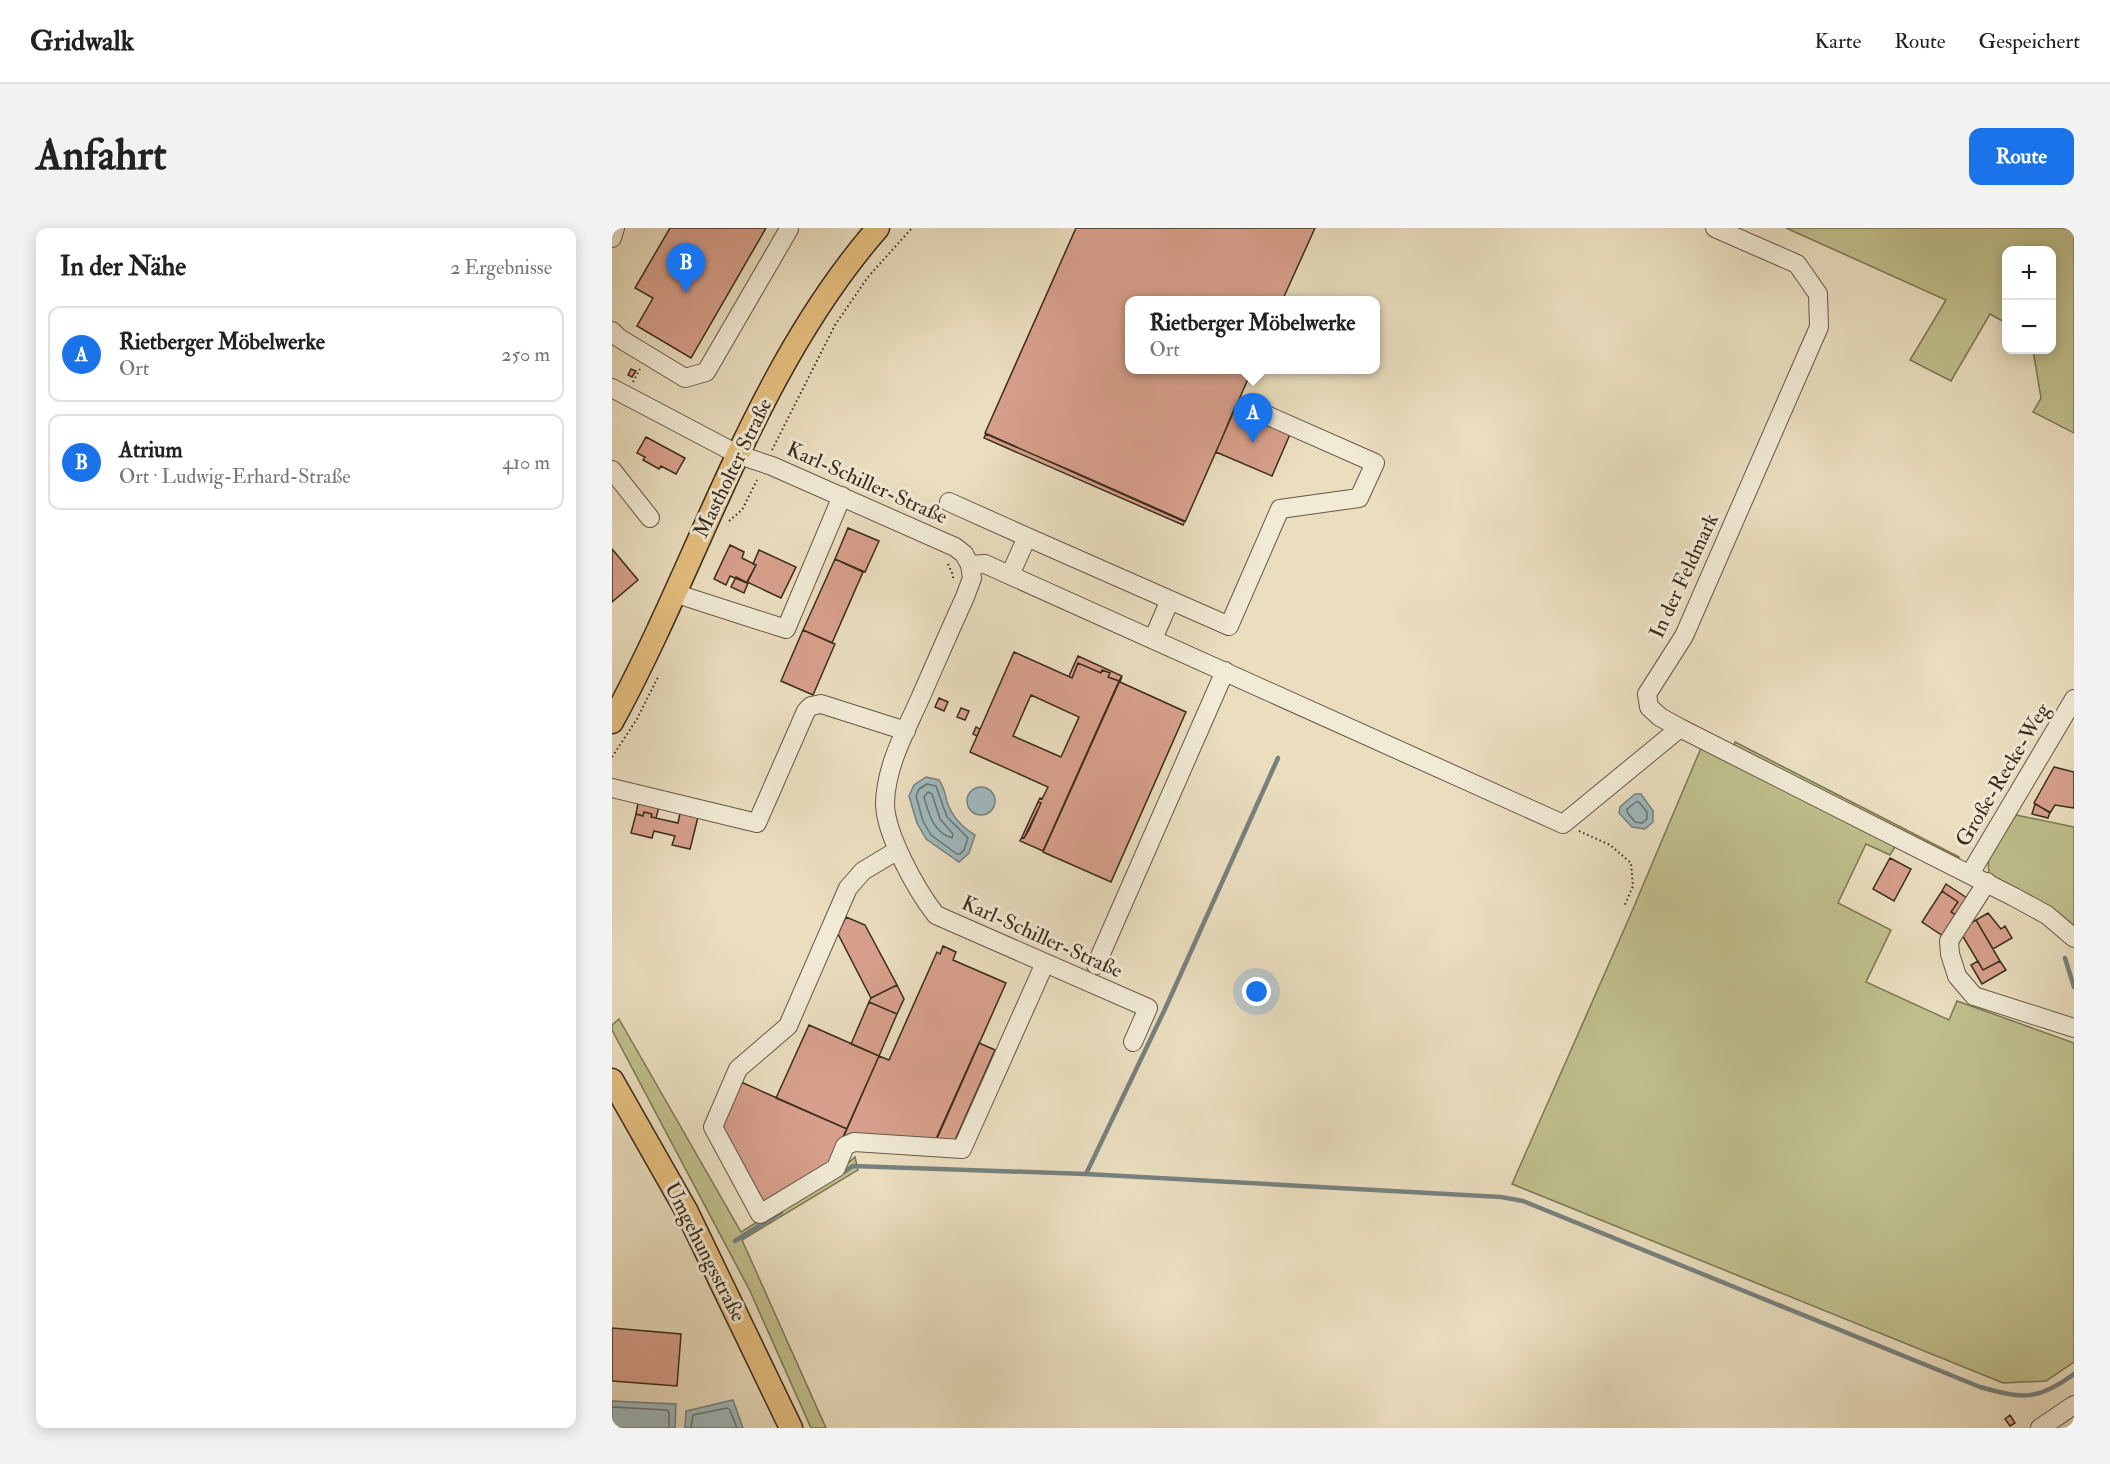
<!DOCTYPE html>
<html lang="de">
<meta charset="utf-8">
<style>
body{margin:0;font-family:"IM FELL Double Pica",serif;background:#f2f2f2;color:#222}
.controls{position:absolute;right:18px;top:18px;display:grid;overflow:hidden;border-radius:12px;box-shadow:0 3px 15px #0003}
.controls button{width:54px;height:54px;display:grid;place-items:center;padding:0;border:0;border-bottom:2px solid #e0e0e0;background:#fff;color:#222;font:30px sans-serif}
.you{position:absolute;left:645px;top:764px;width:21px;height:21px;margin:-15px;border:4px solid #fff;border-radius:50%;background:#1a73e8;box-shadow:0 0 0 9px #1a73e833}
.badge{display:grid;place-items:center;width:39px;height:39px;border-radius:50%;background:#1a73e8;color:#fff;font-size:20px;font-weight:700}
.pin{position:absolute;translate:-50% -50px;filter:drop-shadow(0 2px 3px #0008)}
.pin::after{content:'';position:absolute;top:32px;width:21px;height:18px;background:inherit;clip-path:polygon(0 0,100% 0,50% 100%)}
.popup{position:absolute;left:513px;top:68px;width:255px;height:78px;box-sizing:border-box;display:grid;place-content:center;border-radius:12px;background:#fff;filter:drop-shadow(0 2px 4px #0005);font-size:20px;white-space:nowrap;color:#767676}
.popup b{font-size:22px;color:#222}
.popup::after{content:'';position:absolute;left:50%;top:100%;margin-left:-12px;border:12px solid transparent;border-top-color:#fff}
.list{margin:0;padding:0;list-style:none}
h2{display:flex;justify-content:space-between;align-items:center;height:78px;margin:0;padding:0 24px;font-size:26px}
h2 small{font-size:20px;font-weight:400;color:#767676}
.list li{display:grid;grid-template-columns:39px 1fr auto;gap:18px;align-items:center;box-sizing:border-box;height:96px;margin:0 12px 12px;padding:0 12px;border:2px solid #e0e0e0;border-radius:12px}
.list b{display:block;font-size:22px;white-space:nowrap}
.list p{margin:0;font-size:20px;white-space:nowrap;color:#767676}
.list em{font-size:20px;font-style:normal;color:#767676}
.map{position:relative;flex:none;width:1462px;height:1200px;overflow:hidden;border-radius:12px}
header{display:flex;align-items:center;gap:36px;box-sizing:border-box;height:84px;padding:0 30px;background:#fff;border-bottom:2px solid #e0e0e0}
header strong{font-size:28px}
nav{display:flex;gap:33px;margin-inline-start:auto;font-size:21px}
.intro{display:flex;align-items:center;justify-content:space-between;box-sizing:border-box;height:144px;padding:0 36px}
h1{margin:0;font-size:42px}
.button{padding:15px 27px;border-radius:12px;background:#1a73e8;color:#fff;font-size:21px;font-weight:700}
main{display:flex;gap:36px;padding:0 36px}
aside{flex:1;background:#fff;border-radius:12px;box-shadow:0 3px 15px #0003}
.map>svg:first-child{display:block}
.green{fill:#bfbf8c;stroke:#7c7654;stroke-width:1.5}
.water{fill:#9eb9be;stroke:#76817e;stroke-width:1.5}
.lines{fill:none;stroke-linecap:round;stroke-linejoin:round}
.shore{stroke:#6c726e;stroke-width:1.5}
.stream{stroke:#76817e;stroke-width:4.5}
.building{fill:#d8a08c;stroke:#3a2c1d;stroke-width:1.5;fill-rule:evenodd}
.minor-casing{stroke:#665846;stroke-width:20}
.major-casing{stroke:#3a2c1d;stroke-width:25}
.path{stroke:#3a2c1d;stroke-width:2;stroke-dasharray:1.5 3;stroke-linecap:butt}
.minor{stroke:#f1ead5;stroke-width:18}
.major{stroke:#e5bf80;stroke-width:22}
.labels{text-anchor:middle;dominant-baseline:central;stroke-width:6;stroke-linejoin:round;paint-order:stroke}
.street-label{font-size:21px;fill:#3a2c1d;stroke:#f1ead5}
</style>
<header>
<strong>Gridwalk</strong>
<nav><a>Karte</a><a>Route</a><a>Gespeichert</a></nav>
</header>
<div class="intro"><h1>Anfahrt</h1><a class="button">Route</a></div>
<main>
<aside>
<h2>In der Nähe<small>2 Ergebnisse</small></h2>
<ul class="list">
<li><span class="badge">A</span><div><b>Rietberger Möbelwerke</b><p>Ort</p></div><em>250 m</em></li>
<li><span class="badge">B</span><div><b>Atrium</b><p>Ort · Ludwig-Erhard-Straße</p></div><em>410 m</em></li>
</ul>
</aside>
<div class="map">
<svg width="1462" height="1200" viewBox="0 0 1462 1200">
<rect width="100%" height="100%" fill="#eadebf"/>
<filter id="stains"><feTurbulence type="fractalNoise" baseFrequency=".00333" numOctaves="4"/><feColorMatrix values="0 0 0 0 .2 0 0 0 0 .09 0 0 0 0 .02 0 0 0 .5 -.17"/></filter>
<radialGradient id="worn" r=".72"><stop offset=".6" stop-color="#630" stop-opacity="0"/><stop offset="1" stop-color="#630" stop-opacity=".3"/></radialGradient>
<!-- green -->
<path class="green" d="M1174 0H1462V205L1421 184 1429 170 1421 122H1440V22H1394V95L1378 86 1339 153 1298 132 1334 72Z
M1123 514 1347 629 1342 633 1121 521Z
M1089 520 1284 617 1278 627 1254 616 1226 675 1279 702 1254 754 1337 792 1345 773 1462 815V1134L1434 1153 1391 1155 900 956 1018 688Z
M1404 587 1462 599V702L1378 648C1370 626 1392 605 1404 587Z
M7 791 129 1004 226 944 243 929 246 942 130 1012 214 1200H199L138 1063 0 802V797Z"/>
<!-- water -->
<path class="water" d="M314 549 327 552C332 559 333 565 335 574 340 588 351 600 363 607L357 625 347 634 314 611 305 595 297 568 302 557Z
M355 573a14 14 0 1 1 28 0a14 14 0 1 1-28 0Z
M1023 566H1029L1041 583V594L1033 601 1020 599 1007 585 1008 579Z
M121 1172 131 1200H73L74 1183Z
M0 1173 64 1176 63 1200H0Z"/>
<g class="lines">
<!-- shore -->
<path class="shore" d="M315 556 324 558 335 589 356 610 352 622 348 626H345L319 607 311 593 304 568 307 561Z
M316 564 320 566 328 591 341 606 340 610C321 604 317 586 312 569Z
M1024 574H1027L1035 584V591L1030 595 1023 594 1015 584V581Z
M0 1179 55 1182 57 1185V1200
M79 1200 81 1187 115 1180 118 1182 125 1200"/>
<!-- stream -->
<path class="stream" d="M1453 730 1462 759
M474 946 553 781 666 530
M227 947 241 938 474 946 889 969 911 973 1368 1159C1411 1171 1425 1173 1462 1146
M123 1013 169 984"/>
</g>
<!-- building -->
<path class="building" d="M58 0H154L79 130 25 98 41 70 23 60Z
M464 0H703L670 73H518V142H640L573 294 373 205Z
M19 141 24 143 20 149 16 147Z
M623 179 679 204 660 248 604 224Z
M374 206 462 244 573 293 571 297 372 210Z
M34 209 73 230 64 246 49 238 47 241 31 232 33 229 25 225Z
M236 300 267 313 253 344 223 331Z
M118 317 132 324 130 330 144 337 135 355 118 348 114 357 102 351Z
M0 321 26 352 0 374Z
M147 322 184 339 169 370 135 354 144 337 141 336Z
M223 331 251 344 220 415 191 402Z
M124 349 136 355 132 365 119 359Z
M191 402 223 416 201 467 169 453Z
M402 424 460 450 466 435 489 445 490 442 498 445 496 449 507 453 431 623 408 613 410 609 412 610 417 602 429 575 426 574 428 570 430 571 436 559 358 524ZM419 467 467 489 449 529 401 508Z
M466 428 510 448 507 453 496 449 498 445 490 442 489 445 466 435 460 450 457 448Z
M510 448 508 454 574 484 499 654 431 624Z
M327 470 336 474 332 483 323 479Z
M349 480 357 483 353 492 345 489Z
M364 499 368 501 365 508 361 506Z
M1442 539 1462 544V580L1443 577 1438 585 1422 575Z
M426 574 429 575 412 610 410 609Z
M26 575 47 579 44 590 39 589 40 586 32 584 31 588 24 586Z
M1423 576 1438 584 1436 590 1420 586Z
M32 584 40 586 39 589 66 595 68 585 86 589 78 621 60 617 63 608 42 603 40 610 19 605 24 586 31 588Z
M1278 630 1299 641 1282 673 1261 661Z
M1334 656 1358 672 1347 689 1339 684 1346 674 1330 663Z
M1330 663 1346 674 1339 684 1347 689 1334 710 1310 694Z
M1376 685 1389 701 1393 698 1400 710 1381 721 1364 692Z
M234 689 253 697 285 757 259 770 226 706Z
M1364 692 1388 733 1371 742 1347 702Z
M331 718 344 724 341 732 394 755 323 915 231 909 267 828 277 832 325 724 328 726Z
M1366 733 1371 742 1388 733 1394 742 1370 756 1359 737Z
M285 757 292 771 285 786 257 774 259 770Z
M257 774 285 786 267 828 239 816Z
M197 797 267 828 235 901 164 870Z
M367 815 383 822 340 919 324 911Z
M129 854 235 901 219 937 150 979 108 900Z
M0 1100 69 1106 65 1158 0 1153Z
M1398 1187 1403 1195 1398 1198 1393 1191Z"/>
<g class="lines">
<defs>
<path id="minor" d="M1103 0 1185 36 1206 66 1207 99 1072 408 1035 466 1037 479 1048 489 1068 500 1402 669 1435 687 1462 710
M0 10 3 0
M0 103 7 110 73 150 94 144 177 1
M0 160 127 227 160 238 343 319 352 326 358 337 360 350 353 369C337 404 322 439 306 475 292 506 274 539 273 575 273 606 305 663 324 687L536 780 521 814
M0 242 38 290
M337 274 415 309
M358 337 373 336 951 596 1068 500
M398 347 415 309 617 398 668 281 747 270 763 235 634 178
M62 365 174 401 230 268
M541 411 558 372
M0 560 145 595 194 483 199 478 209 476 294 503
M286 622 251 643 236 660 176 798 126 841 101 899 148 986 224 940 233 918 242 914 350 921 433 735
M1358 646 1462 471
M1375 654 1337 713 1338 726 1345 748 1362 768 1462 800
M484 737 613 443
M1428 1200 1462 1177"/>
<path id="major" d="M0 494C89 331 142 142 266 0
M0 852 75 984 179 1200"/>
</defs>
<!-- minor casing -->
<use href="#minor" class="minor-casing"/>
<!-- major casing -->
<use href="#major" class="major-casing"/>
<!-- path -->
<path class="path" d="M21 154 28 141
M160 222 223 97 256 49 300 0
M117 293 130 282 145 252
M336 336 341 347V353
M0 529 25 491 47 447
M967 603 998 617 1019 635 1021 658 1012 679"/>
<!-- minor -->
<use href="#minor" class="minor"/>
<!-- major -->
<use href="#major" class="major"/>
</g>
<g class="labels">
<!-- street labels -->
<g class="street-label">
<text transform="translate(121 240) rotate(-64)">Mastholter Straße</text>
<text transform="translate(255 255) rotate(24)">Karl-Schiller-Straße</text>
<text transform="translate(1072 348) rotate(-65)">In der Feldmark</text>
<text transform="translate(1391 547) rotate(-59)">Große-Recke-Weg</text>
<text transform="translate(430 709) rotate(24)">Karl-Schiller-Straße</text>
<text transform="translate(93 1024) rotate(63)">Umgehungsstraße</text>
</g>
</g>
<rect width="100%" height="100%" filter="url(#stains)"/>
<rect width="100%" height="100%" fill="url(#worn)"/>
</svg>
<div class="controls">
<button>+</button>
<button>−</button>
</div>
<div class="you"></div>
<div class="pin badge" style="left:641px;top:215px">A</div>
<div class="popup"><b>Rietberger Möbelwerke</b>Ort</div>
<div class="pin badge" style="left:74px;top:65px">B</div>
</div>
</main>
